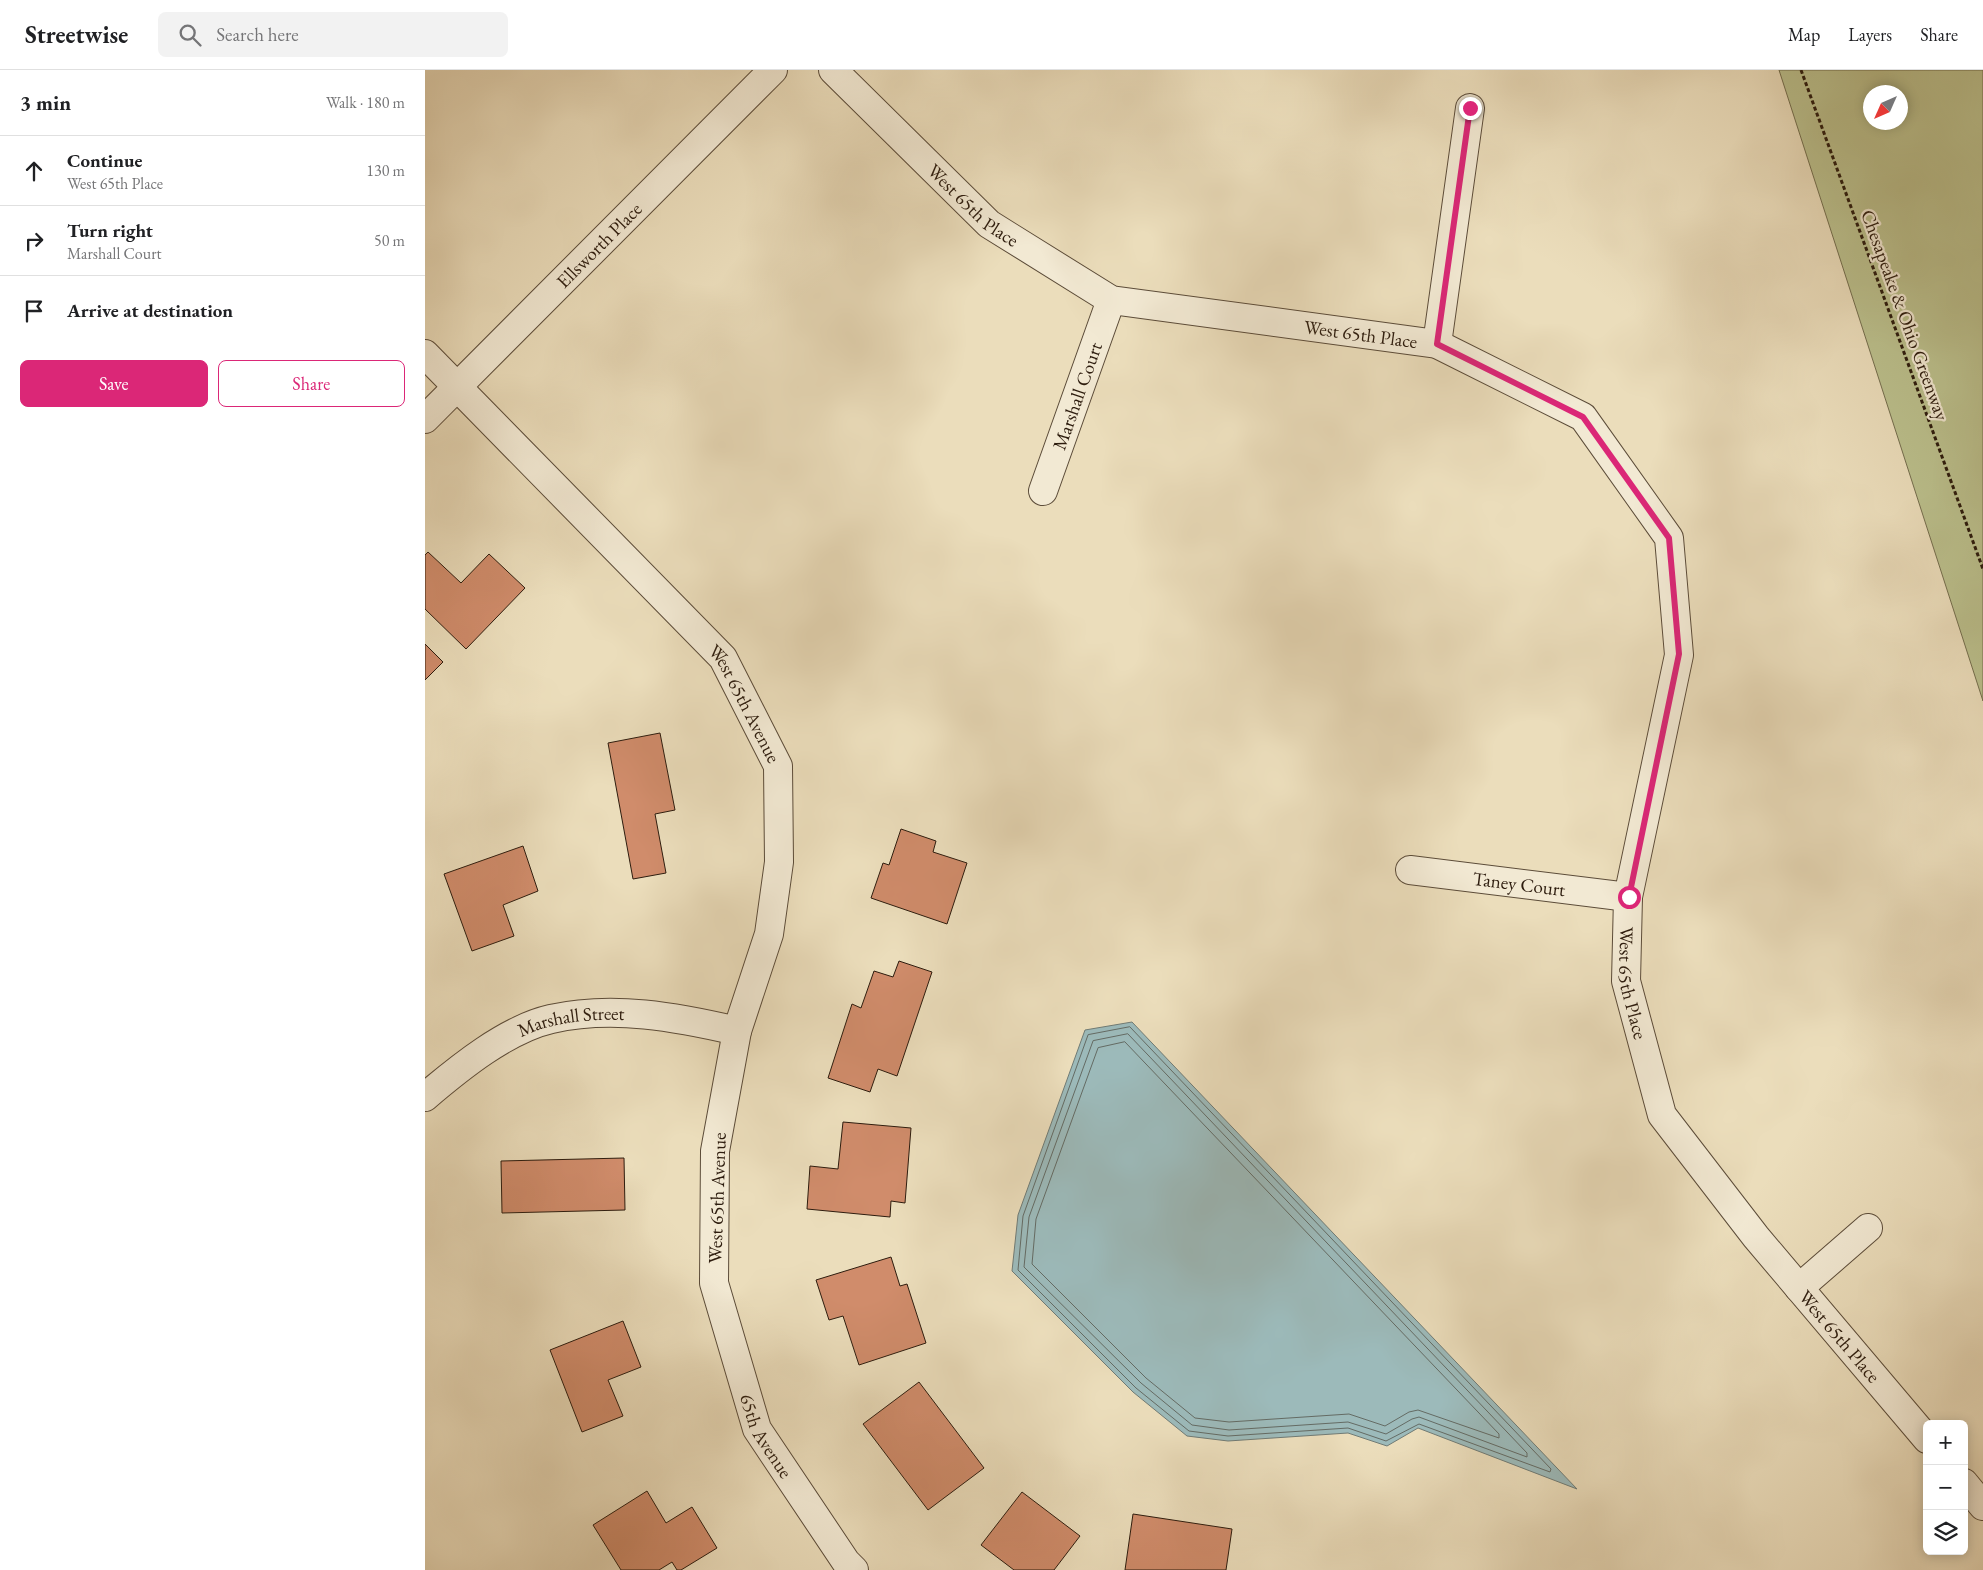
<!DOCTYPE html>
<meta charset="utf-8">
<style>
body{margin:0;font-family:"EB Garamond",serif;background:#f2f2f2;color:#202124}
.controls{position:absolute;right:15px;bottom:15px;display:grid;overflow:hidden;border-radius:8px;box-shadow:0 2px 12px #0003}
.controls button{width:45px;height:45px;display:grid;place-items:center;padding:0;border:0;border-bottom:1px solid #e0e0e0;background:#fff;color:#202124;font:25px sans-serif}
.compass{position:absolute;left:1438px;top:15px;width:45px;height:45px;border-radius:50%;background:#fff;box-shadow:0 2px 12px #0003;rotate:225deg}
.stop{position:absolute;width:15px;height:15px;margin:-11px;border:4px solid #db2777;border-radius:50%;background:#fff}
.stop.end{background:#db2777;border-color:#fff;box-shadow:0 1px 5px #0008}
.list{margin:0;padding:0;list-style:none}
h2{display:flex;justify-content:space-between;align-items:center;height:65px;margin:0;padding:0 20px;font-size:21px}
h2 small{font-size:16px;font-weight:400;color:#757577}
.list li{display:grid;grid-template-columns:32px 1fr auto;gap:15px;align-items:center;box-sizing:border-box;height:70px;padding:0 20px;border-top:1px solid #e0e0e0}
.list b{display:block;font-size:19px;white-space:nowrap}
.list p{margin:0;font-size:16px;white-space:nowrap;color:#757577}
.list em{font-size:16px;font-style:normal;color:#757577}
.actions{display:flex;gap:10px;padding:15px 20px}
.actions a{flex:1;padding:11px 0;border:1px solid #db2777;border-radius:8px;text-align:center;font-size:18px;color:#db2777}
.actions .main{background:#db2777;color:#fff}
.icon{flex:none;width:28px;height:28px;fill:none;stroke:currentColor;stroke-width:2;stroke-linecap:round;stroke-linejoin:round}
.map{position:relative;flex:none;width:1558px;height:1500px;overflow:hidden}
header{display:flex;align-items:center;gap:30px;box-sizing:border-box;height:70px;padding:0 25px;background:#fff;border-bottom:1px solid #e0e0e0}
header strong{font-size:24px}
nav{display:flex;gap:28px;margin-inline-start:auto;font-size:18px}
.search{width:350px;height:45px;background:#f2f2f2;display:flex;align-items:center;gap:12px;box-sizing:border-box;padding:0 18px;border-radius:8px;color:#757577;font-size:19px}
main{display:flex}
aside{flex:1;background:#fff}
.map>svg:first-child{display:block}
.green{fill:#bbc08d;stroke:#746e4e;fill-rule:evenodd}
.water{fill:#9cbaba;stroke:#707b75}
.lines{fill:none;stroke-linecap:round;stroke-linejoin:round}
.shore{stroke:#646b64;stroke-width:1}
.building{fill:#d08c6b;stroke:#2d1c0e}
.street-casing{stroke:#5c4c39;stroke-width:30}
.path{stroke:#2d1c0e;stroke-width:3;stroke-dasharray:4 2.5;stroke-linecap:butt}
.street{stroke:#f2e9d3;stroke-width:28}
.route{stroke:#db2777;stroke-width:6}
.labels{text-anchor:middle;dominant-baseline:central;stroke-width:4.5;stroke-linejoin:round;paint-order:stroke}
.street-label{font-size:19px;fill:#2d1c0e;stroke:#f2e9d3}
</style>
<header>
<strong>Streetwise</strong>
<div class="search"><svg class="icon" aria-label="search" viewBox="0 0 24 24"><circle cx="10" cy="10" r="6"/><path d="M15 15l6 6"/></svg>Search here</div>
<nav><a>Map</a><a>Layers</a><a>Share</a></nav>
</header>
<main>
<aside>
<h2>3 min<small>Walk · 180 m</small></h2>
<ul class="list">
<li><svg class="icon" aria-label="ahead" viewBox="0 0 24 24"><path d="M12 20V5M6 11l6-6 6 6"/></svg><div><b>Continue</b><p>West 65th Place</p></div><em>130 m</em></li>
<li><svg class="icon" aria-label="right" viewBox="0 0 24 24"><path d="M7 20v-9h11M14 6l5 5-5 5"/></svg><div><b>Turn right</b><p>Marshall Court</p></div><em>50 m</em></li>
<li><svg class="icon" aria-label="arrive" viewBox="0 0 24 24"><path d="M6 21V4h12l-3 4 3 4H6"/></svg><div><b>Arrive at destination</b></div></li>
</ul>
<div class="actions"><a class="main">Save</a><a>Share</a></div>
</aside>
<div class="map">
<svg width="1558" height="1500" viewBox="0 0 1558 1500">
<rect width="100%" height="100%" fill="#ebddbb"/>
<filter id="stains"><feTurbulence type="fractalNoise" baseFrequency=".004" numOctaves="4"/><feColorMatrix values="0 0 0 0 .2 0 0 0 0 .09 0 0 0 0 .02 0 0 0 .5 -.17"/></filter>
<radialGradient id="worn" r=".72"><stop offset=".6" stop-color="#630" stop-opacity="0"/><stop offset="1" stop-color="#630" stop-opacity=".3"/></radialGradient>
<!-- green -->
<path class="green" d="M1354 0H1558V631ZM1446 22H1476V52H1446Z"/>
<!-- water -->
<path class="water" d="M707 952 1152 1419 993 1358 962 1376 923 1363 803 1371 762 1366 708 1322 587 1201 593 1145 660 960Z"/>
<g class="lines">
<!-- shore -->
<path class="shore" d="M705 957 1126 1399 1125 1402 994 1354 961 1371 923 1358 803 1366 764 1361 711 1318 593 1200 598 1146 663 965Z
M703 964 1102 1383V1387L994 1347 987 1349 961 1364 923 1352 804 1360 767 1355 716 1313 599 1197 604 1147 668 971Z
M700 972 1074 1364V1368L993 1340 984 1342 960 1356 924 1344 804 1352 770 1348 721 1308 607 1194 611 1149 673 978Z"/>
</g>
<!-- building -->
<path class="building" d="M3 482 36 513 64 484 100 518 41 579 0 539V485Z
M0 574 18 592 0 610Z
M235 663 250 740 230 744 241 803 208 809 183 673Z
M476 759 511 771 508 782 542 793 522 854 446 828 458 793 464 795Z
M98 776 113 821 78 835 89 866 47 881 19 804Z
M474 891 507 902 472 1006 453 999 445 1022 403 1008 427 934 436 938 449 901 468 907Z
M418 1052 486 1058 480 1133 466 1131 465 1147 382 1139 385 1096 413 1099Z
M199 1088 200 1140 77 1143 76 1091Z
M466 1187 475 1216 482 1214 501 1273 434 1295 418 1246 404 1250 391 1210Z
M198 1251 216 1297 183 1310 198 1346 157 1362 125 1280Z
M494 1312 559 1398 503 1440 438 1354Z
M222 1421 241 1453 267 1437 292 1478 256 1500H252L247 1492 234 1500H196L168 1455Z
M597 1422 655 1466 629 1500H589L556 1475Z
M708 1444 807 1459 801 1500H700Z"/>
<g class="lines">
<defs>
<g id="street">
<path id="s1" d="M408 0 564 154 686 230 1012 274 1158 347 1244 468 1254 585 1203 827 1201 911 1237 1045 1331 1167 1502 1369"/>
<path d="M1012 274 1045 38"/>
<path id="s2" d="M0 284 298 588 353 696 354 792 344 864 312 961 290 1081 289 1213 332 1359 421 1492 429 1500"/>
<path id="s3" d="M0 349 348 0"/>
<path id="s4" d="M618 421 686 230"/>
<path id="s5" d="M985 800 1203 827"/>
<path id="s6" d="M0 1027C34 998 82 959 126 949 188 935 252 947 312 961"/>
<path d="M1374 1218 1443 1158"/>
<path d="M1539 1413 1558 1436"/>
</g>
</defs>
<!-- street casing -->
<use href="#street" class="street-casing"/>
<!-- path -->
<path class="path" d="M1376 0 1558 499"/>
<!-- street -->
<use href="#street" class="street"/>
</g>
<g class="lines">
<!-- route -->
<path class="route" d="M1045 38 1012 274 1158 347 1244 468 1254 584 1204 827"/>
</g>
<g class="labels">
<!-- street labels -->
<g class="street-label">
<text stroke="none"><textPath href="#s1" startOffset="195">West 65th Place</textPath></text>
<text stroke="none"><textPath href="#s3" startOffset="246">Ellsworth Place</textPath></text>
<text transform="translate(1480 245) rotate(70)">Chesapeake &amp; Ohio Greenway</text>
<text stroke="none"><textPath href="#s1" startOffset="615">West 65th Place</textPath></text>
<text stroke="none"><textPath href="#s4" startOffset="101">Marshall Court</textPath></text>
<text stroke="none"><textPath href="#s2" startOffset="476">West 65th Avenue</textPath></text>
<text stroke="none"><textPath href="#s5" startOffset="110">Taney Court</textPath></text>
<text stroke="none"><textPath href="#s1" startOffset="1455">West 65th Place</textPath></text>
<text stroke="none"><textPath href="#s6" startOffset="169">Marshall Street</textPath></text>
<text transform="translate(292 1128) rotate(-88)">West 65th Avenue</text>
<text stroke="none"><textPath href="#s1" startOffset="1875">West 65th Place</textPath></text>
<text stroke="none"><textPath href="#s2" startOffset="1234">65th Avenue</textPath></text>
</g>
</g>
<rect width="100%" height="100%" filter="url(#stains)"/>
<rect width="100%" height="100%" fill="url(#worn)"/>
</svg>
<div class="controls">
<button>+</button>
<button>−</button>
<button><svg class="icon" aria-label="layers" viewBox="0 0 24 24"><path d="M12 4l9 5-9 5-9-5zM3 14l9 5 9-5"/></svg></button>
</div>
<svg class="compass" viewBox="-18 -18 36 36"><path d="M0-13l5 13h-10z" fill="#e53935"/><path d="M0 13l5-13h-10z" fill="#757577"/></svg>
<div class="stop" style="left:1204px;top:827px"></div>
<div class="stop end" style="left:1045px;top:38px"></div>
</div>
</main>
